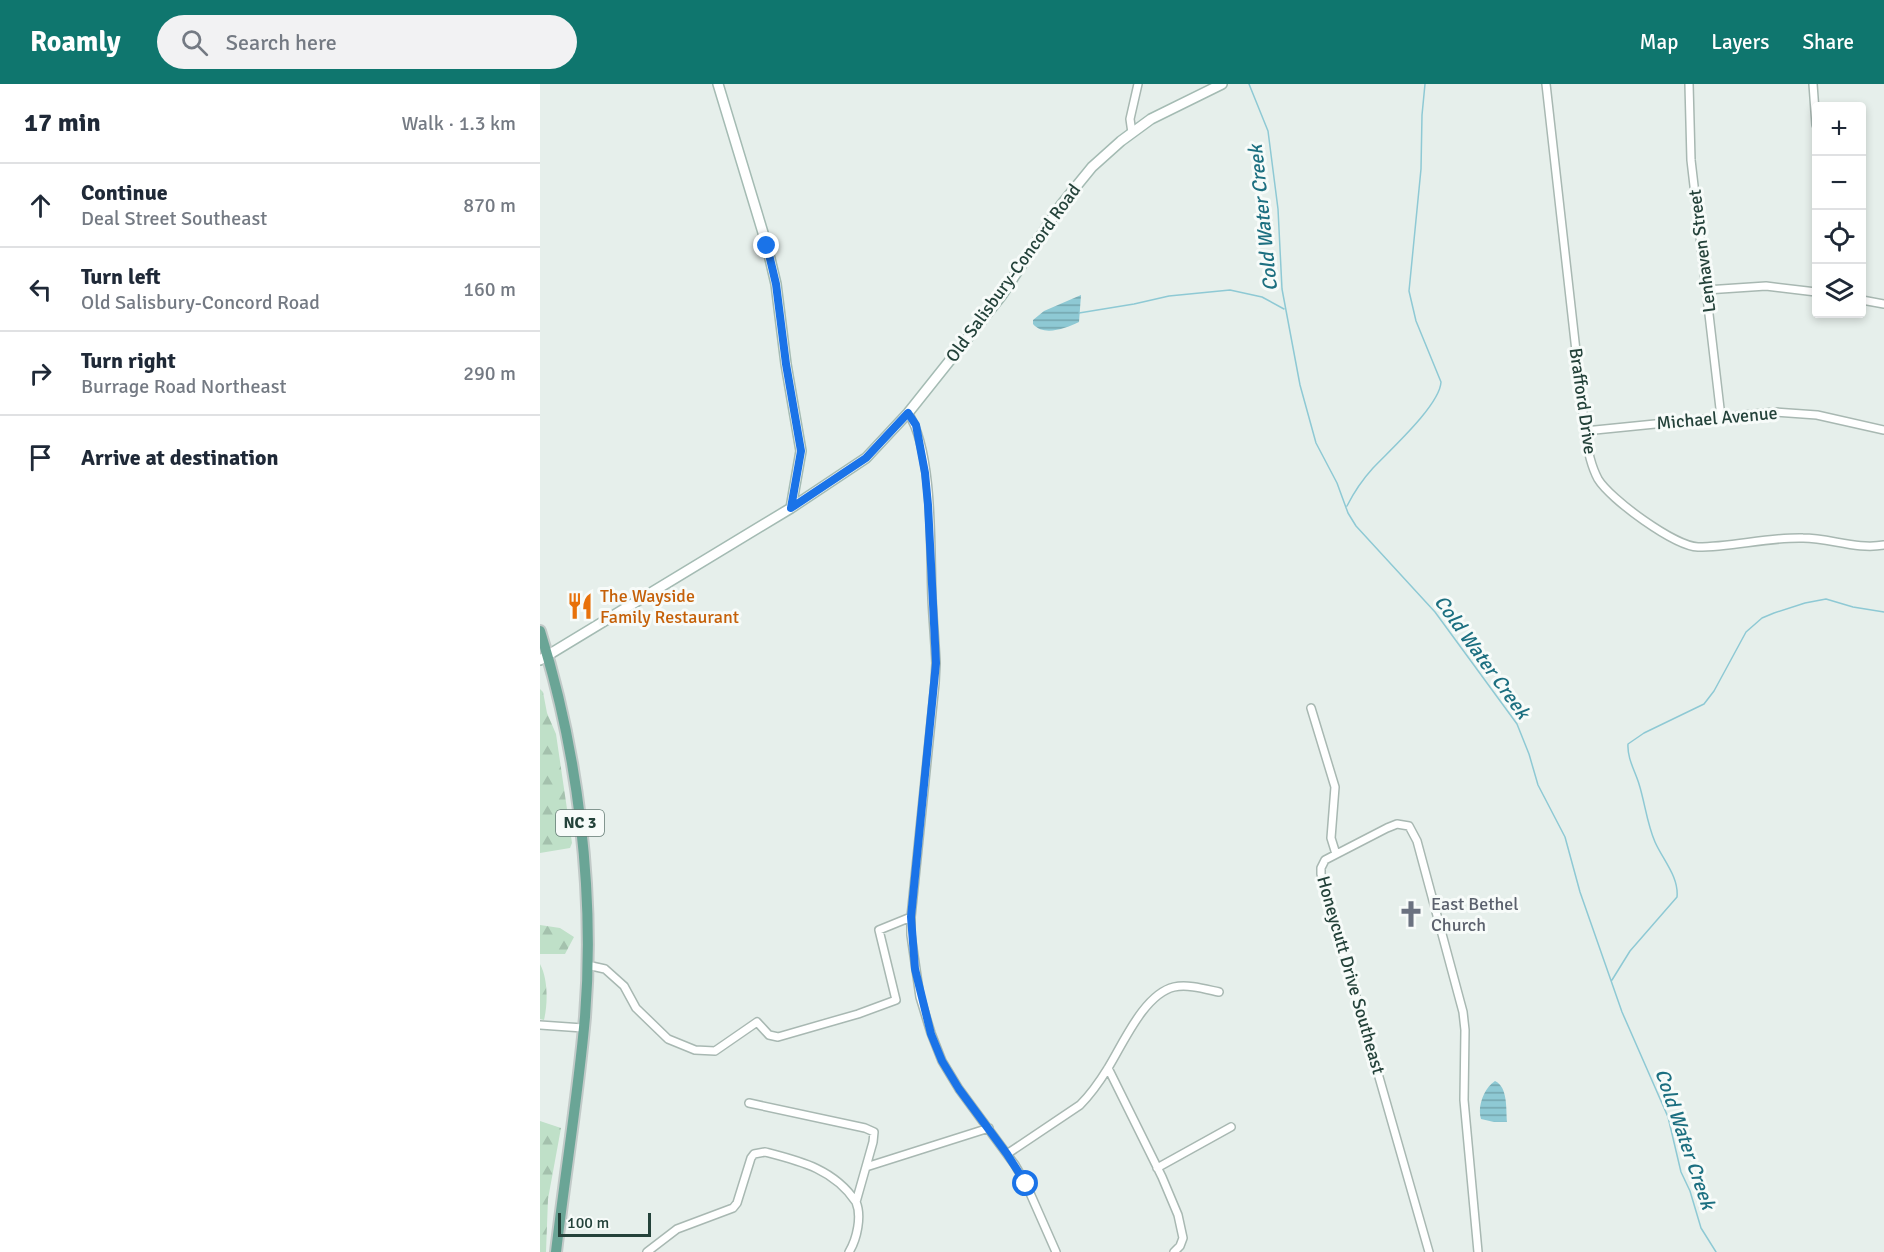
<!DOCTYPE html>
<meta charset="utf-8">
<style>
body{margin:0;font-family:Signika,sans-serif;background:#f2f2f3;color:#1f2937}
.controls{position:absolute;right:18px;top:18px;display:grid;overflow:hidden;border-radius:6px;box-shadow:0 3px 9px #0003}
.controls button{width:54px;height:54px;display:grid;place-items:center;padding:0;border:0;border-bottom:2px solid #e0e1e3;background:#fff;color:#1f2937;font:30px sans-serif}
.scale{position:absolute;left:18px;bottom:15px;width:93px;box-sizing:border-box;padding-left:6px;border:3px solid #24423a;border-top:0;font-size:16px;line-height:21px;white-space:nowrap;color:#24423a;-webkit-text-stroke:4px #f7fbf9;paint-order:stroke}
.stop{position:absolute;width:18px;height:18px;margin:-14px;border:4px solid #1a73e8;border-radius:50%;background:#fff}
.stop.end{background:#1a73e8;border-color:#fff;box-shadow:0 2px 6px #0008}
.list{margin:0;padding:0;list-style:none}
h2{display:flex;justify-content:space-between;align-items:center;height:78px;margin:0;padding:0 24px;font-size:26px}
h2 small{font-size:20px;font-weight:400;color:#747a83}
.list li{display:grid;grid-template-columns:39px 1fr auto;gap:18px;align-items:center;box-sizing:border-box;height:84px;padding:0 24px;border-top:2px solid #e0e1e3}
.list b{display:block;font-size:22px;white-space:nowrap}
.list p{margin:0;font-size:20px;white-space:nowrap;color:#747a83}
.list em{font-size:20px;font-style:normal;color:#747a83}
.icon{flex:none;width:33px;height:33px;fill:none;stroke:currentColor;stroke-width:2;stroke-linecap:round;stroke-linejoin:round}
.map{position:relative;flex:none;width:1344px;height:1168px;overflow:hidden}
header{display:flex;align-items:center;gap:36px;box-sizing:border-box;height:84px;padding:0 30px;background:#0f766e;color:#fff}
header strong{font-size:28px}
nav{display:flex;gap:33px;margin-inline-start:auto;font-size:21px}
.search{width:420px;height:54px;background:#f2f2f3;display:flex;align-items:center;gap:15px;box-sizing:border-box;padding:0 21px;border-radius:33px;color:#747a83;font-size:22px}
main{display:flex}
aside{flex:1;background:#fff}
.map>svg:first-child{display:block}
.forest{fill:url(#forest-firs)}
.water{fill:url(#water-rules)}
.lines{fill:none;stroke-linecap:round;stroke-linejoin:round}
.stream{stroke:#8ec9d4;stroke-width:1.5}
.street-casing{stroke:#a8b8b2;stroke-width:10}
.secondary-casing{stroke:#a4bbb3;stroke-width:12}
.primary-casing{stroke:#c2cac8;stroke-width:14}
.street{stroke:#fff;stroke-width:7}
.secondary{stroke:#fff;stroke-width:9}
.primary{stroke:#6aa596;stroke-width:10}
.route{stroke:#1a73e8;stroke-width:8}
.labels{text-anchor:middle;dominant-baseline:central;stroke-width:6;stroke-linejoin:round;paint-order:stroke}
.shield{fill:#f7fbf9;stroke:#637a73;stroke-width:1.5}
.shield-label{font-size:16px;font-weight:bold;fill:#24423a}
.street-label{font-size:18px;fill:#24423a;stroke:#f7fbf9}
.food-label{font-size:18px;fill:#c56008;stroke:#f7fbf9;text-anchor:start}
.worship-label{font-size:18px;fill:#5b616d;stroke:#f7fbf9;text-anchor:start}
.water-label{font-size:20px;font-style:italic;fill:#1c6f80;stroke:#f7fbf9}
</style>
<header>
<strong>Roamly</strong>
<div class="search"><svg class="icon" aria-label="search" viewBox="0 0 24 24"><circle cx="10" cy="10" r="6"/><path d="M15 15l6 6"/></svg>Search here</div>
<nav><a>Map</a><a>Layers</a><a>Share</a></nav>
</header>
<main>
<aside>
<h2>17 min<small>Walk · 1.3 km</small></h2>
<ul class="list">
<li><svg class="icon" aria-label="ahead" viewBox="0 0 24 24"><path d="M12 20V5M6 11l6-6 6 6"/></svg><div><b>Continue</b><p>Deal Street Southeast</p></div><em>870 m</em></li>
<li><svg class="icon" aria-label="left" viewBox="0 0 24 24"><path d="M17 20v-9H6M10 6l-5 5 5 5"/></svg><div><b>Turn left</b><p>Old Salisbury-Concord Road</p></div><em>160 m</em></li>
<li><svg class="icon" aria-label="right" viewBox="0 0 24 24"><path d="M7 20v-9h11M14 6l5 5-5 5"/></svg><div><b>Turn right</b><p>Burrage Road Northeast</p></div><em>290 m</em></li>
<li><svg class="icon" aria-label="arrive" viewBox="0 0 24 24"><path d="M6 21V4h12l-3 4 3 4H6"/></svg><div><b>Arrive at destination</b></div></li>
</ul>
</aside>
<div class="map">
<svg width="1344" height="1168" viewBox="0 0 1344 1168">
<defs>
<pattern id="forest-firs" width="22" height="20" patternUnits="userSpaceOnUse" patternTransform="scale(1.5)"><rect width="22" height="20" fill="#bfe0c8"/><path d="M5 1l3.5 6h-7zM16 11l3.5 6h-7z" fill="#a4c1ad"/></pattern>
<pattern id="water-rules" width="6" height="5" patternUnits="userSpaceOnUse" patternTransform="scale(1.5)"><rect width="6" height="5" fill="#8ec9d4"/><path d="M0 2.5h6" fill="none" stroke="#74a5ad"/></pattern>
</defs>
<rect width="100%" height="100%" fill="#e6efeb"/>
<!-- forest -->
<path class="forest" d="M0 605 3 608 7 629 16 650 32 759 30 764 0 769Z
M0 841 20 844 34 853 25 870H0Z
M0 880C8 895 8 919 4 936L0 935Z
M0 1037 21 1044 8 1115 6 1168H0Z"/>
<!-- water -->
<path class="water" d="M541 211 539 238C526 244 504 253 493 240V236L504 227Z
M955 997C968 1003 966 1025 967 1038H954L941 1035C937 1023 944 1004 955 997Z"/>
<g class="lines">
<!-- stream -->
<path class="stream" d="M709 0 728 47 738 125 742 205 760 301 776 359 797 399 808 429 816 442 895 528 977 640 989 670 998 701 1025 753 1040 808 1082 928 1128 1033 1141 1088 1150 1107 1161 1144 1176 1168
M539 229 594 220 629 212 690 206 722 213 744 225
M807 422C814 408 823 395 833 384 850 366 900 321 901 298L876 237 869 207 881 85 882 31 885 0
M1072 896 1090 867 1137 813C1139 793 1123 776 1115 758 1107 740 1105 719 1099 700 1095 687 1087 674 1088 660L1104 649 1164 620 1174 607 1206 548 1222 534 1234 529 1265 519 1286 515 1313 523 1344 528"/>
<defs>
<path id="street" d="M1006 0 1045 347C1047 363 1050 380 1058 395 1070 415 1134 462 1158 463 1193 463 1228 453 1263 454 1290 454 1317 466 1344 461
M1149 0 1151 76 1181 333
M1273 0 1276 41
M592 49 590 35 598 0
M1166 206 1226 202 1276 208
M1322 216 1344 220
M368 329C394 368 390 466 392 514 393 536 395 557 396 579L395 599 371 833V851L380 913 391 949 402 977 419 1005 475 1081 486 1100 516 1168
M1045 347 1235 328 1277 331 1344 346
M771 624 795 703 791 754 796 770
M47 881 65 885 84 902 96 924 128 955 155 966 175 967 217 938 229 951 238 953 318 930 356 916 339 846 371 833
M0 941 43 944
M568 984 622 1093 638 1131 643 1154 640 1162 634 1168
M209 1019 325 1044 334 1048 333 1058 316 1118C322 1132 317 1155 309 1168
M467 1070 540 1021C551 1010 560 997 568 984 583 960 604 910 634 903 648 900 665 905 679 908
M326 1083 449 1044
M617 1084 691 1043
M107 1168 137 1145 193 1124 197 1119 211 1074 214 1070 225 1068C260 1077 294 1085 316 1118
M889 1168 781 790V784L785 776 847 744 857 740 869 742 877 757 923 928 925 946 924 1016 938 1168"/>
<path id="secondary" d="M178 0 227 162 236 200 246 280 261 367 251 424
M0 576 251 424 326 374 368 329 462 211 521 121 552 83 581 57 611 35 682 0"/>
<path id="primary" d="M0 547C38 667 55 808 45 933 38 1012 25 1090 16 1168"/>
</defs>
<!-- street casing -->
<use href="#street" class="street-casing"/>
<!-- secondary casing -->
<use href="#secondary" class="secondary-casing"/>
<!-- primary casing -->
<use href="#primary" class="primary-casing"/>
<!-- street -->
<use href="#street" class="street"/>
<!-- secondary -->
<use href="#secondary" class="secondary"/>
<!-- primary -->
<use href="#primary" class="primary"/>
</g>
<g class="lines">
<!-- route -->
<path class="route" d="M227 162 236 200 246 280 261 367 251 424 326 374 368 329 376 341 385 389 388 421 396 579 371 833 375 885 391 950 402 977 419 1005 467 1070 486 1100"/>
</g>
<!-- icons -->
<defs>
<symbol id="restaurant-bare" viewBox="-9 -9 18 18"><path d="M-5-6h1v4h1v-4h1v4h1v-4h1v5L-1.5 .5V6h-2V.5L-5-1ZM5-6V6H3V1.5H1.5Q1.5-4 5-6Z" fill="#e8710a" stroke="#f7fbf9" stroke-width="2.5" paint-order="stroke"/></symbol>
<symbol id="church-bare" viewBox="-9 -9 18 18"><path d="M-1.2-6h2.4v3.5h3.3v2.4h-3.3V6h-2.4V-.1h-3.3v-2.4h3.3Z" fill="#6b7280" stroke="#f7fbf9" stroke-width="2.5" paint-order="stroke"/></symbol>
</defs>
<g fill-rule="evenodd">
<use href="#restaurant-bare" x="21" y="503" width="38" height="38"/>
<use href="#church-bare" x="852" y="811" width="38" height="38"/>
</g>
<g class="labels">
<!-- shield labels -->
<rect class="shield" x="16" y="726" width="48" height="26" rx="4.5"/>
<g class="shield-label">
<text x="40" y="739">NC 3</text>
</g>
<!-- street labels -->
<g class="street-label">
<text transform="translate(1162 167) rotate(-97)">Lenhaven Street</text>
<text transform="translate(473 189) rotate(-54)">Old Salisbury-Concord Road</text>
<text transform="translate(1043 317) rotate(82)">Brafford Drive</text>
<text transform="translate(1177 334) rotate(-5)">Michael Avenue</text>
<text transform="translate(811 891) rotate(74)">Honeycutt Drive Southeast</text>
</g>
<!-- food labels -->
<g class="food-label">
<text x="60" y="512">The Wayside<tspan x="60" dy="21">Family Restaurant</tspan></text>
</g>
<!-- worship labels -->
<g class="worship-label">
<text x="891" y="820">East Bethel<tspan x="891" dy="21">Church</tspan></text>
</g>
<!-- water labels -->
<g class="water-label">
<text transform="translate(723 134) rotate(-96)">Cold Water Creek</text>
<text transform="translate(942 573) rotate(54)">Cold Water Creek</text>
<text transform="translate(1145 1055) rotate(71)">Cold Water Creek</text>
</g>
</g>
</svg>
<div class="controls">
<button>+</button>
<button>−</button>
<button><svg class="icon" aria-label="locate" viewBox="0 0 24 24"><circle cx="12" cy="12" r="6"/><path d="M12 2v4M12 18v4M2 12h4M18 12h4"/></svg></button>
<button><svg class="icon" aria-label="layers" viewBox="0 0 24 24"><path d="M12 4l9 5-9 5-9-5zM3 14l9 5 9-5"/></svg></button>
</div>
<div class="scale">100 m</div>
<div class="stop" style="left:486px;top:1100px"></div>
<div class="stop end" style="left:227px;top:162px"></div>
</div>
</main>
